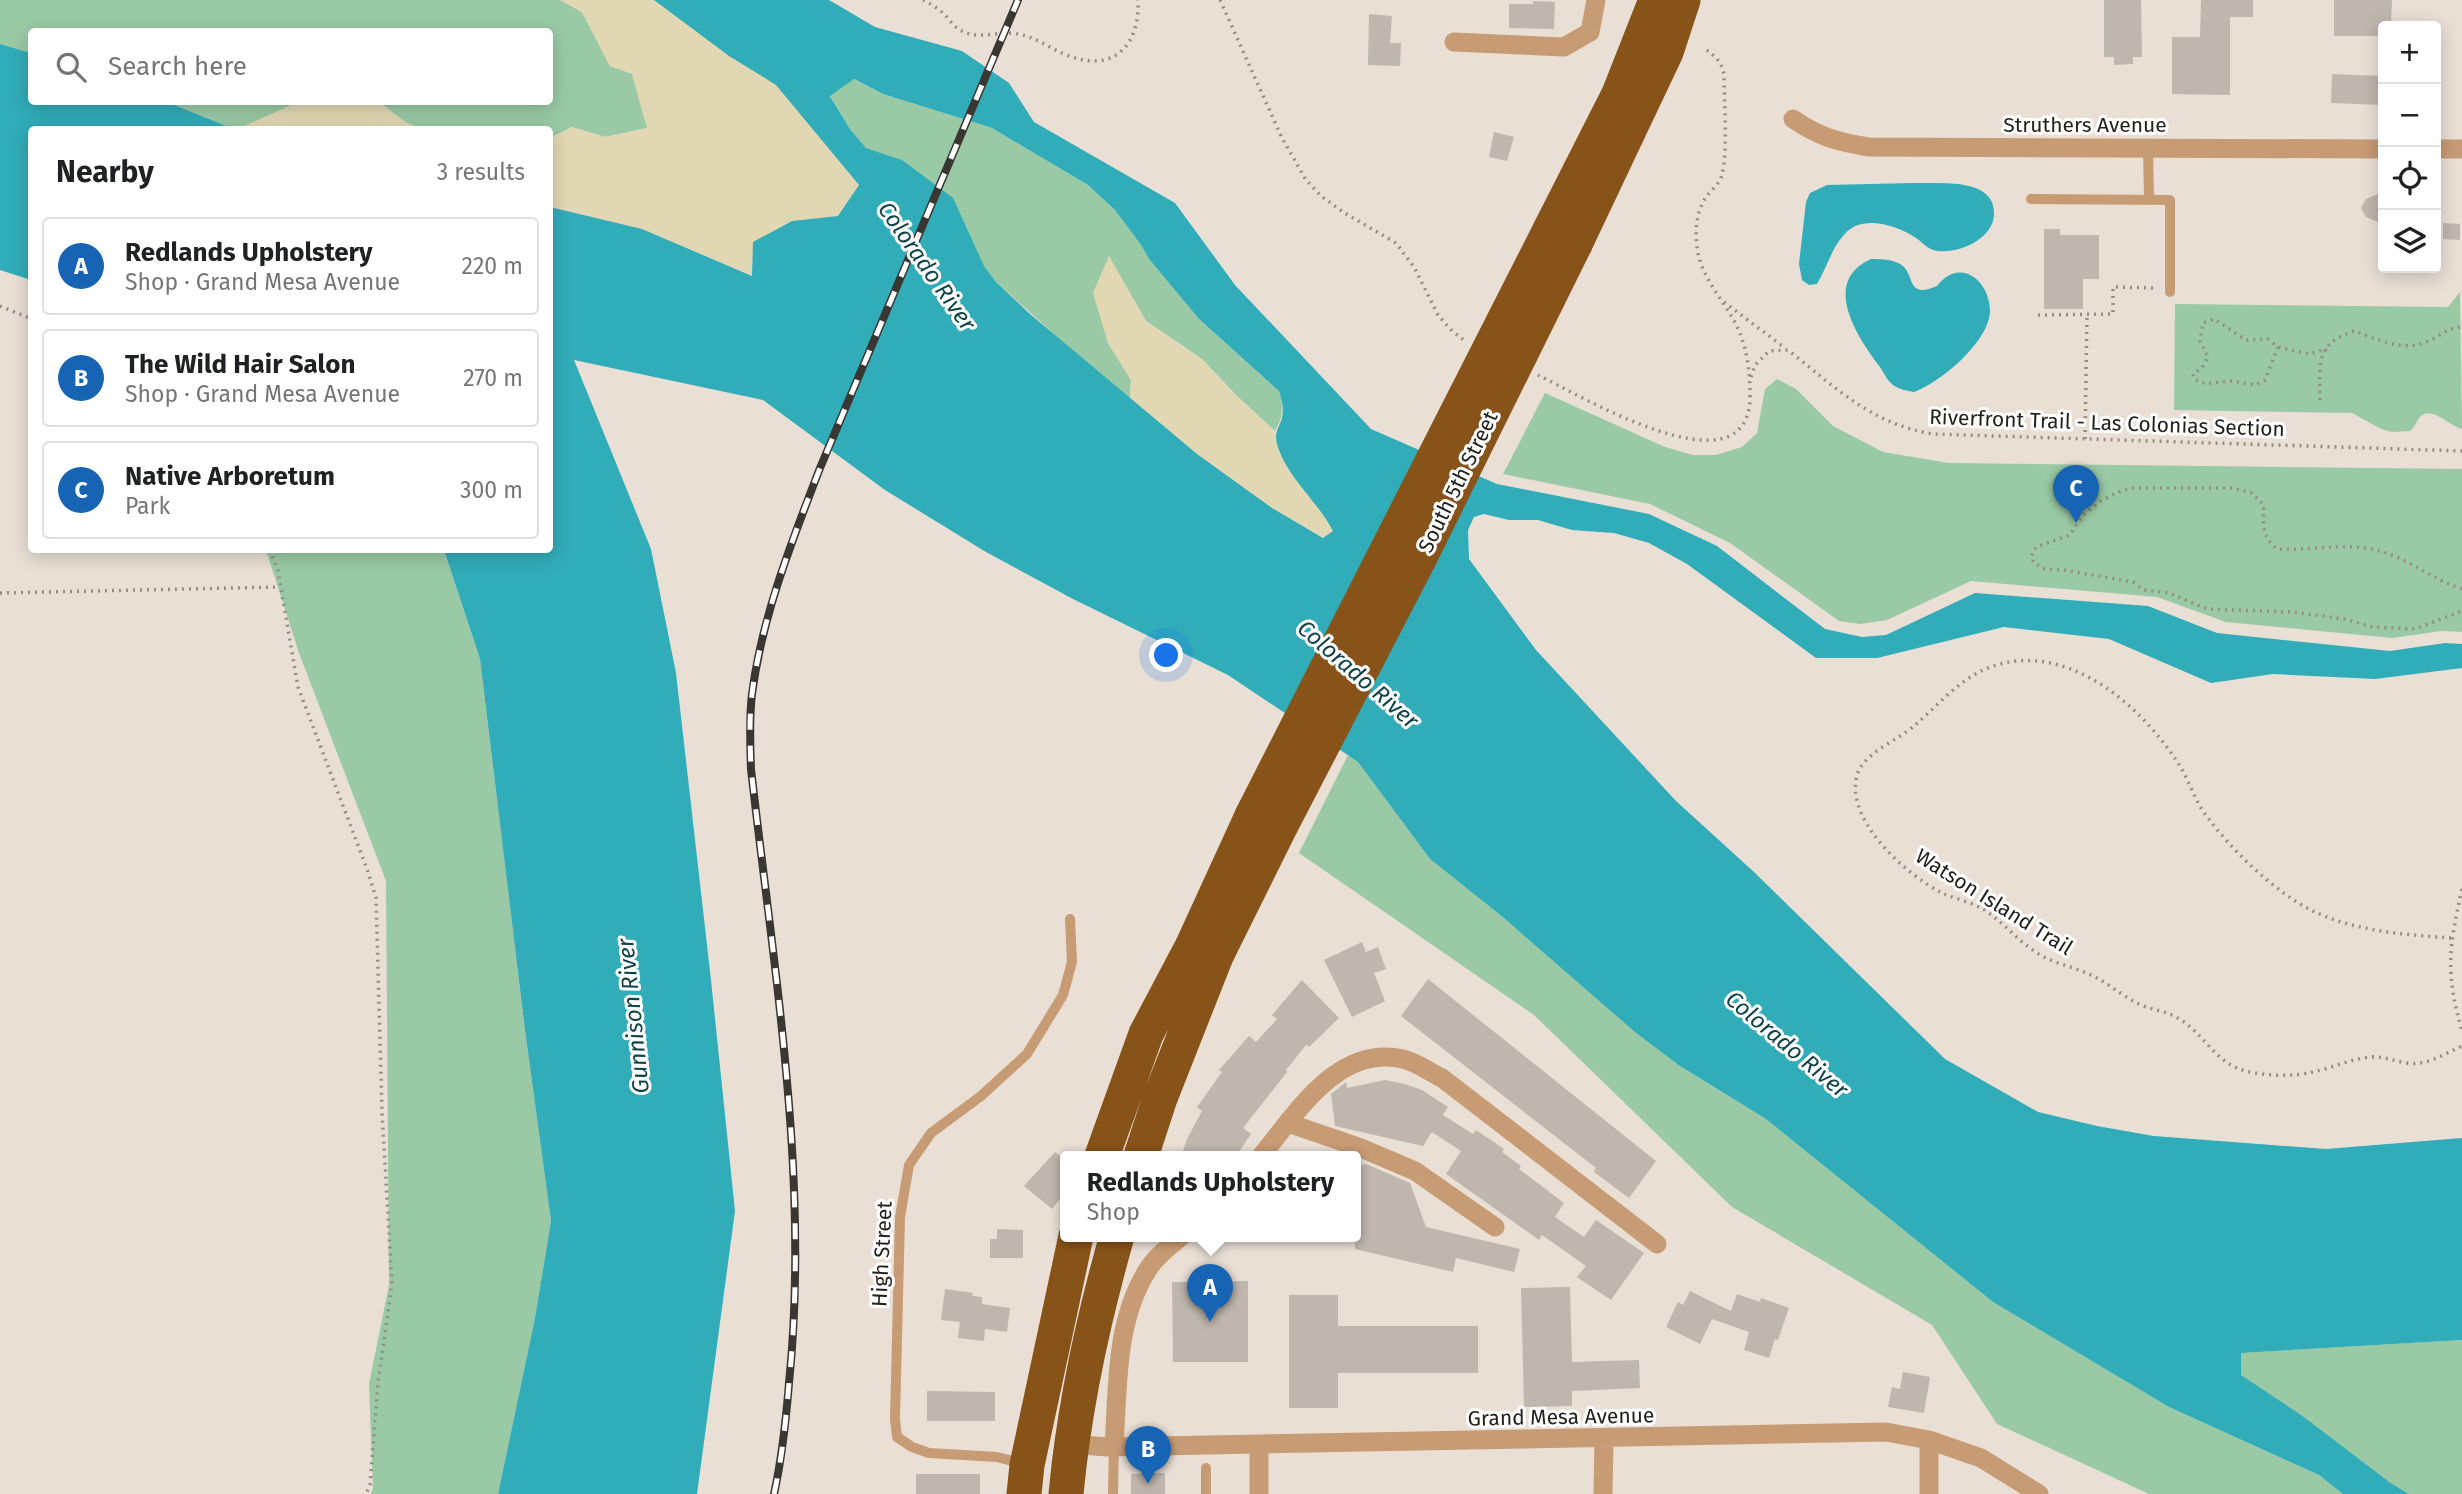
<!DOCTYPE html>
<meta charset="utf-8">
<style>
body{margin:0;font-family:"Fira Sans",sans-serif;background:#f6f6f6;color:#202124}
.controls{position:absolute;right:21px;top:21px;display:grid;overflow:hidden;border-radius:7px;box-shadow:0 4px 18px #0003}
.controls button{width:63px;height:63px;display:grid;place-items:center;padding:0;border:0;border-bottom:2px solid #e0e0e0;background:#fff;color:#202124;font:35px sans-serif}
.you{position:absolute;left:1167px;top:656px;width:24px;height:24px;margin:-18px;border:5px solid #fff;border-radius:50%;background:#1a73e8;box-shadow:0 0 0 10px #1a73e833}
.badge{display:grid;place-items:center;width:46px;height:46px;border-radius:50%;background:#1664b3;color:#fff;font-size:23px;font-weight:700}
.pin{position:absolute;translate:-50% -58px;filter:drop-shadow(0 2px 4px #0008)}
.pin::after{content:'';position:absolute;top:37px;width:24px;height:21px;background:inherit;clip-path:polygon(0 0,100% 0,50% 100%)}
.popup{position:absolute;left:1060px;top:1151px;width:301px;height:91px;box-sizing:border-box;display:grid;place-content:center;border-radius:7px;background:#fff;filter:drop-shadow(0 2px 5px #0005);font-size:23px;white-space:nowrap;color:#757577}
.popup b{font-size:26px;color:#202124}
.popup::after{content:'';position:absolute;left:50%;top:100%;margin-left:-14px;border:14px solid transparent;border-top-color:#fff}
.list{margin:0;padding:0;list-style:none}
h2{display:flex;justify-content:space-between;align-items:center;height:91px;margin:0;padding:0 28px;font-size:30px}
h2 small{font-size:23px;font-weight:400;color:#757577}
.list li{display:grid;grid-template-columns:46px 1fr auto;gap:21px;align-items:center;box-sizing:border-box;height:98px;margin:0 14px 14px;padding:0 14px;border:2px solid #e0e0e0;border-radius:7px}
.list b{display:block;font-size:26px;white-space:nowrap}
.list p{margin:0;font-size:23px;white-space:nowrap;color:#757577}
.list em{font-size:23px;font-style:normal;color:#757577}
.icon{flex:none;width:38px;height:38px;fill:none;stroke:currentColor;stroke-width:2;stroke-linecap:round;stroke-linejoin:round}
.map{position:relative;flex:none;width:2462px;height:1494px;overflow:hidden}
.search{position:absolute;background:#fff;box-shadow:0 4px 18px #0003;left:28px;top:28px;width:525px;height:77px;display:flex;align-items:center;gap:18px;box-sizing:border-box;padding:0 24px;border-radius:7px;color:#757577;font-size:26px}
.panel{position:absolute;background:#fff;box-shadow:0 4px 18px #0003;left:28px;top:126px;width:525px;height:427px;border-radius:7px}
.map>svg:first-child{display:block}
.green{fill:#9acaa5}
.sand{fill:#e1d7b3}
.water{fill:#31acb9;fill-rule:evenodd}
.building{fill:#bfb6ad}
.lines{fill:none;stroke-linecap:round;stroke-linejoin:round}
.path{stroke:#948d86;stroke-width:3.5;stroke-dasharray:2 5;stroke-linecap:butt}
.lane{stroke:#c79b74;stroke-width:10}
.street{stroke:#c79b74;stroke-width:19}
.highway{stroke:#885319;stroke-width:35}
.rail-casing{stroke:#3a3631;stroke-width:8}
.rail{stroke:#fff;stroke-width:5;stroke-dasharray:16;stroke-linecap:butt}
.highway-bridge{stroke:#885319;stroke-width:35}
.labels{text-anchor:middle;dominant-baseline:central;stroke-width:6;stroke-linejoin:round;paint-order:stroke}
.street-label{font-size:21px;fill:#24211d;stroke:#fff}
.water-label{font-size:23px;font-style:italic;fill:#0e4349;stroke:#fff}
</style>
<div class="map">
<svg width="2462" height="1494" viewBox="0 0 2462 1494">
<rect width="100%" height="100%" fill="#e9dfd5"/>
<!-- green -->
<path class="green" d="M0 0H560L582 12 610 66 632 73 647 128 605 137 572 127 550 138V130L421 129 405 122 379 102H550V32H32L31 53 0 44Z
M853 79 883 94 992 128 1088 185 1115 210 1141 245 1149 259 1199 319 1279 391C1284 406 1283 417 1275 431L1236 395 1202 359 1146 321 1109 257 1108 343 1131 380 1130 398 1083 360 996 282 902 160 866 148 850 129 830 95Z
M167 102H299L237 130Z
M2460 292 2462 429C2448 425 2431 405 2420 417 2417 421 2415 427 2410 431L2392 432 2381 429 2352 413 2174 410 2175 304 2448 307Z
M1777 379 1796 389 1833 426 1883 452 1949 463 2462 469V632L2441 631 2392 638 2226 622 2157 597 1971 581 1887 620 1860 624 1839 621 1730 543 1650 504 1503 474 1545 393 1665 447 1693 455H1716L1742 447 1757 433 1765 389Z
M266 550H444L480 659 525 1030 551 1221 535 1318 498 1494H371L373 1488 369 1384 389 1285 386 881 299 653Z
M1348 755 1358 762 1430 859 1504 918 1680 1066 1766 1119 1993 1302 2169 1407 2319 1475 2343 1494H2149L1997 1424 1932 1325 1732 1207 1534 1015 1299 853Z
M2462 1340V1494H2409L2392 1484 2304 1417 2240 1375 2241 1353Z"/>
<!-- sand -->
<path class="sand" d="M560 0H654L729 56 776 85 859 185 838 216 792 221 753 276 642 229 550 207V138L572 127 605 137 647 128 632 74 610 66 582 12Z
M299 102H379L405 122 421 129H237Z
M1109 256 1146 321 1202 359 1236 395 1275 431 1278 445 1291 473 1318 505 1333 531 1324 538 1272 508 1235 482 1197 454 1130 398 1131 380 1108 343 1093 293Z"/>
<!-- water -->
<path class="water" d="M654 0H829L875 27 962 51 1009 83 1034 122 1175 203 1235 285 1371 429 1497 484 1649 514 1717 546 1825 629 1862 637 1886 635 1975 593 2148 606 2217 633 2390 651 2445 643 2462 644V668L2375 679 2273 674 2211 683 2109 639 2004 627 1877 658H1816L1687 564 1649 543 1614 533 1572 530 1538 520H1509L1484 514 1474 517 1468 530 1469 559 1536 650 1676 801 1754 872 1945 1059 2038 1112 2097 1126 2154 1136 2326 1149 2462 1138V1340L2241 1353V1375L2304 1417 2392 1484 2409 1494H2343L2319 1475 2169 1407 1993 1302 1766 1119 1680 1066 1635 1032 1504 918 1430 859 1358 762 1228 675 1073 599 986 552 885 490 763 400 574 360 651 549 676 673 711 980 735 1211 697 1494H498L535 1318 551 1221 525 1030 480 659 444 550H550V207L642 229 752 276 753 242 792 221 838 216 859 185 776 85 729 56ZM854 79 883 94 992 128 1088 185 1115 210 1141 245 1149 259 1199 319 1279 391C1282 401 1284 408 1282 418 1279 428 1274 432 1277 444 1287 478 1317 500 1333 531L1323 538 1272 508 1197 454 1030 314 996 282 984 266 953 198 902 160 866 148 850 129 830 96Z
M0 44 31 53 32 102H167L234 129 32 130 31 280 0 270Z
M1914 183C1939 184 1994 177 1994 213 1995 239 1956 256 1933 250 1927 248 1922 242 1916 238 1900 227 1874 218 1855 226 1835 236 1828 266 1817 284L1809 285 1802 280 1799 264 1806 202 1810 193 1827 185Z
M1871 259C1881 259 1896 259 1904 267 1914 277 1908 299 1937 286 1960 256 1990 281 1990 311 1989 342 1941 382 1914 392 1907 391 1899 389 1893 385 1887 380 1884 373 1880 367 1858 338 1820 282 1871 259Z"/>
<!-- building -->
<path class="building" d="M2104 0H2141L2142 57H2133V64L2114 65V57H2104Z
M2201 0H2253V17H2230V95L2172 94V37H2200Z
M2334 0H2392L2391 26H2383V36H2334Z
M1533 1 1555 2 1554 29 1509 28V4H1533Z
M1369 14 1392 16 1390 43H1401L1400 66 1368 65Z
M2332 74 2383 76V105L2331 103Z
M1494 132 1514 137 1507 161 1489 157Z
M2383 192V224L2366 217 2361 208 2366 199Z
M2443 223 2460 224V240L2443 239Z
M2044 229H2060V235H2099V279H2083V309H2044Z
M1362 942 1366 952 1378 947 1386 969 1374 973 1385 1001 1352 1017 1324 960Z
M1428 979 1656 1161 1629 1198 1594 1172 1596 1168 1401 1016Z
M1302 980 1339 1018 1309 1047 1306 1045 1286 1070 1287 1072 1243 1128 1251 1134 1236 1156H1181L1188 1137 1202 1111 1197 1107 1222 1072 1219 1070 1249 1036 1256 1042 1277 1019 1272 1015Z
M1385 1080 1405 1084 1422 1090 1448 1107 1443 1115 1473 1134 1476 1130 1504 1149 1502 1152 1521 1166 1519 1169 1564 1203 1555 1217 1584 1237 1596 1220 1644 1253 1611 1300 1577 1277 1586 1266 1542 1235 1539 1240 1446 1174 1461 1151 1432 1132 1423 1146 1335 1126 1331 1094 1346 1082 1347 1088Z
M1055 1152 1065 1160V1192L1052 1209 1024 1186Z
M1366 1164 1410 1183 1426 1227 1520 1249 1514 1272 1456 1258 1453 1272 1355 1249V1167Z
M997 1229 1023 1230V1258H990V1239H997Z
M1248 1281V1362H1173L1172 1282Z
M1570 1287 1572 1362 1639 1360 1640 1388 1572 1391V1406L1524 1407 1521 1288Z
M945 1289 973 1293 972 1296 982 1297V1304L1010 1308 1007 1332 985 1329 984 1341 958 1338 960 1322 941 1320Z
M1690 1291 1731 1311 1737 1294 1760 1302 1761 1298 1789 1308 1778 1340 1775 1339 1769 1358 1744 1350 1749 1332 1712 1319 1700 1344 1666 1327 1678 1302 1683 1305Z
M1289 1295H1338V1326H1478V1373H1338V1408H1289Z
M1903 1372 1930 1377 1924 1413 1888 1407 1892 1387 1900 1389Z
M927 1391 995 1392V1421H927Z
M1165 1473V1494H1131V1474Z
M916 1474H980V1494H916Z"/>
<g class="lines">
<!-- path -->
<path class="path" d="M923 0C931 4 939 9 945 15 950 20 954 27 960 30 978 41 1000 30 1018 34 1039 38 1053 51 1072 57 1117 72 1140 42 1138 0
M1220 0 1282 138 1306 180 1321 196 1343 212 1396 243 1414 267 1438 315 1450 329 1465 341
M1724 302 1785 348
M0 306 32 319
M2038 315 2113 314V287L2156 288
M2278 347 2265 380 2255 385 2230 381 2206 384 2194 379 2193 374 2202 368 2208 357 2200 341 2203 323 2214 319 2246 340 2268 339 2278 347 2309 354 2327 349
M1538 375C1578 394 1746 496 1750 399 1750 379 1749 361 1743 342 1733 307 1701 283 1697 247 1695 230 1696 211 1707 196 1712 189 1720 183 1722 175 1728 150 1724 101 1724 74 1721 61 1715 56 1704 48
M1751 377 1755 365 1769 351 1788 350C1835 387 1871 424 1933 434L2462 451
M2320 400C2320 365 2314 344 2354 331 2376 339 2403 352 2426 342 2440 337 2447 327 2462 327
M2085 439 2087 315
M270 550 278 571 298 687 367 869 376 898 382 1112 392 1284 378 1383 370 1485 366 1494
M2462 589C2436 581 2414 563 2389 554 2354 540 2314 551 2277 549 2261 536 2263 524 2264 505L2252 493 2233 488H2132L2118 492 2099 502 2082 516 2070 535 2036 547 2031 557 2034 563 2045 569 2064 570 2133 582 2144 590 2169 593 2207 609 2293 612 2344 619 2373 627 2415 629 2462 611
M0 593 280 587
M2462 889C2449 947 2445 972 2462 1031
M2451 938C2396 934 2334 930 2288 896 2258 875 2230 847 2208 818 2194 801 2189 778 2176 760 2136 700 2060 636 1983 670 1957 682 1935 708 1914 726 1896 742 1859 754 1856 780 1849 824 1907 875 1942 893 1955 899 1971 902 1983 909 2005 923 2019 943 2042 956 2059 965 2079 968 2097 978 2112 986 2125 998 2141 1005 2153 1010 2165 1011 2176 1017 2203 1031 2215 1064 2246 1071 2266 1076 2293 1077 2313 1072 2332 1068 2351 1059 2370 1057 2383 1056 2394 1061 2407 1063 2427 1066 2444 1054 2462 1046"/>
<!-- lane -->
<path class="lane" d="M2148 148 2149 200
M2031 199 2170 200V292
M1020 1463 997 1457 929 1453 912 1447 897 1437 895 1419 900 1217 909 1165 931 1133 981 1096 1027 1054 1063 995 1072 962 1070 919
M1206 1468V1494
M1113 1494 1114 1446"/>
<!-- street -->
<path class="street" d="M1454 42 1564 47 1590 32 1596 0
M1793 119C1819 137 1838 142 1869 147L2383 149
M2436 149H2462
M1288 1123 1361 1148 1415 1171 1495 1227
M1261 1156C1297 1113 1338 1044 1403 1059 1416 1062 1430 1072 1442 1078L1657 1244
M1070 1444 1107 1447 1886 1432 1929 1440 1981 1458 2039 1494
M1259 1444V1494
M1114 1446C1118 1388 1115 1322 1147 1271 1154 1258 1171 1245 1182 1236
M1603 1494 1604 1439
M1929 1494V1440"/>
<!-- highway -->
<path class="highway" d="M1551 228 1619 94 1656 0
M1575 244 1666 52 1683 0
M1102 1156 1146 1034 1192 947 1252 816
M1141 1156 1160 1098 1216 956 1279 829 1419 559
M1024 1494 1027 1465 1076 1236
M1066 1494C1074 1408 1093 1320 1117 1236"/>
<defs>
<path id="rail" d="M774 1494C782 1458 786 1420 789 1383 810 1179 774 972 751 769 750 744 749 719 752 694 762 616 792 541 820 468L1018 0"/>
</defs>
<!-- rail casing -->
<use href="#rail" class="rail-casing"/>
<!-- rail -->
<use href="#rail" class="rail"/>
<!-- highway-bridge -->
<path class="highway-bridge" d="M1419 559 1575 244
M1252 816 1551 228"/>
</g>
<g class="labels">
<!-- street labels -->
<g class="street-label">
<text x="2085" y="125">Struthers Avenue</text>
<text transform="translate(2107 423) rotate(2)">Riverfront Trail - Las Colonias Section</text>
<text transform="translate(1458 482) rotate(-64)">South 5th Street</text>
<text transform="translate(1994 902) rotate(32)">Watson Island Trail</text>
<text transform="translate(882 1254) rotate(-87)">High Street</text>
<text transform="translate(1561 1417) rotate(-1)">Grand Mesa Avenue</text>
</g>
<!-- water labels -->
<g class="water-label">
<text transform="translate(927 266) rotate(55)">Colorado River</text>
<text transform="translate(1358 674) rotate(41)">Colorado River</text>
<text transform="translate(633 1016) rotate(-96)">Gunnison River</text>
<text transform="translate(1787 1044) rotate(40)">Colorado River</text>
</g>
</g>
</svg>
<div class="controls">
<button>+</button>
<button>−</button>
<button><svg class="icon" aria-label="locate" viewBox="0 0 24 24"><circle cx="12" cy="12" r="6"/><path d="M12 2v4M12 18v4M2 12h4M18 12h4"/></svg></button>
<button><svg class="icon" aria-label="layers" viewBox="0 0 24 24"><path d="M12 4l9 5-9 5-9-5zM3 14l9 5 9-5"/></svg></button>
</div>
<div class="you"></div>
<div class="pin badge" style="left:1210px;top:1322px">A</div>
<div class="popup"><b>Redlands Upholstery</b>Shop</div>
<div class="pin badge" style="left:1148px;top:1484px">B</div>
<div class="pin badge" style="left:2076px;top:523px">C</div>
<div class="search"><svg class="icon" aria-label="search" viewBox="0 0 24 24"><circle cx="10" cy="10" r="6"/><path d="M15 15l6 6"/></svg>Search here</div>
<section class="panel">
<h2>Nearby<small>3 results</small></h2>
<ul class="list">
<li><span class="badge">A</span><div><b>Redlands Upholstery</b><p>Shop · Grand Mesa Avenue</p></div><em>220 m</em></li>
<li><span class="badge">B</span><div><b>The Wild Hair Salon</b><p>Shop · Grand Mesa Avenue</p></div><em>270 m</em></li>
<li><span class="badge">C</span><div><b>Native Arboretum</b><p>Park</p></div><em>300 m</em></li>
</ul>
</section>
</div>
